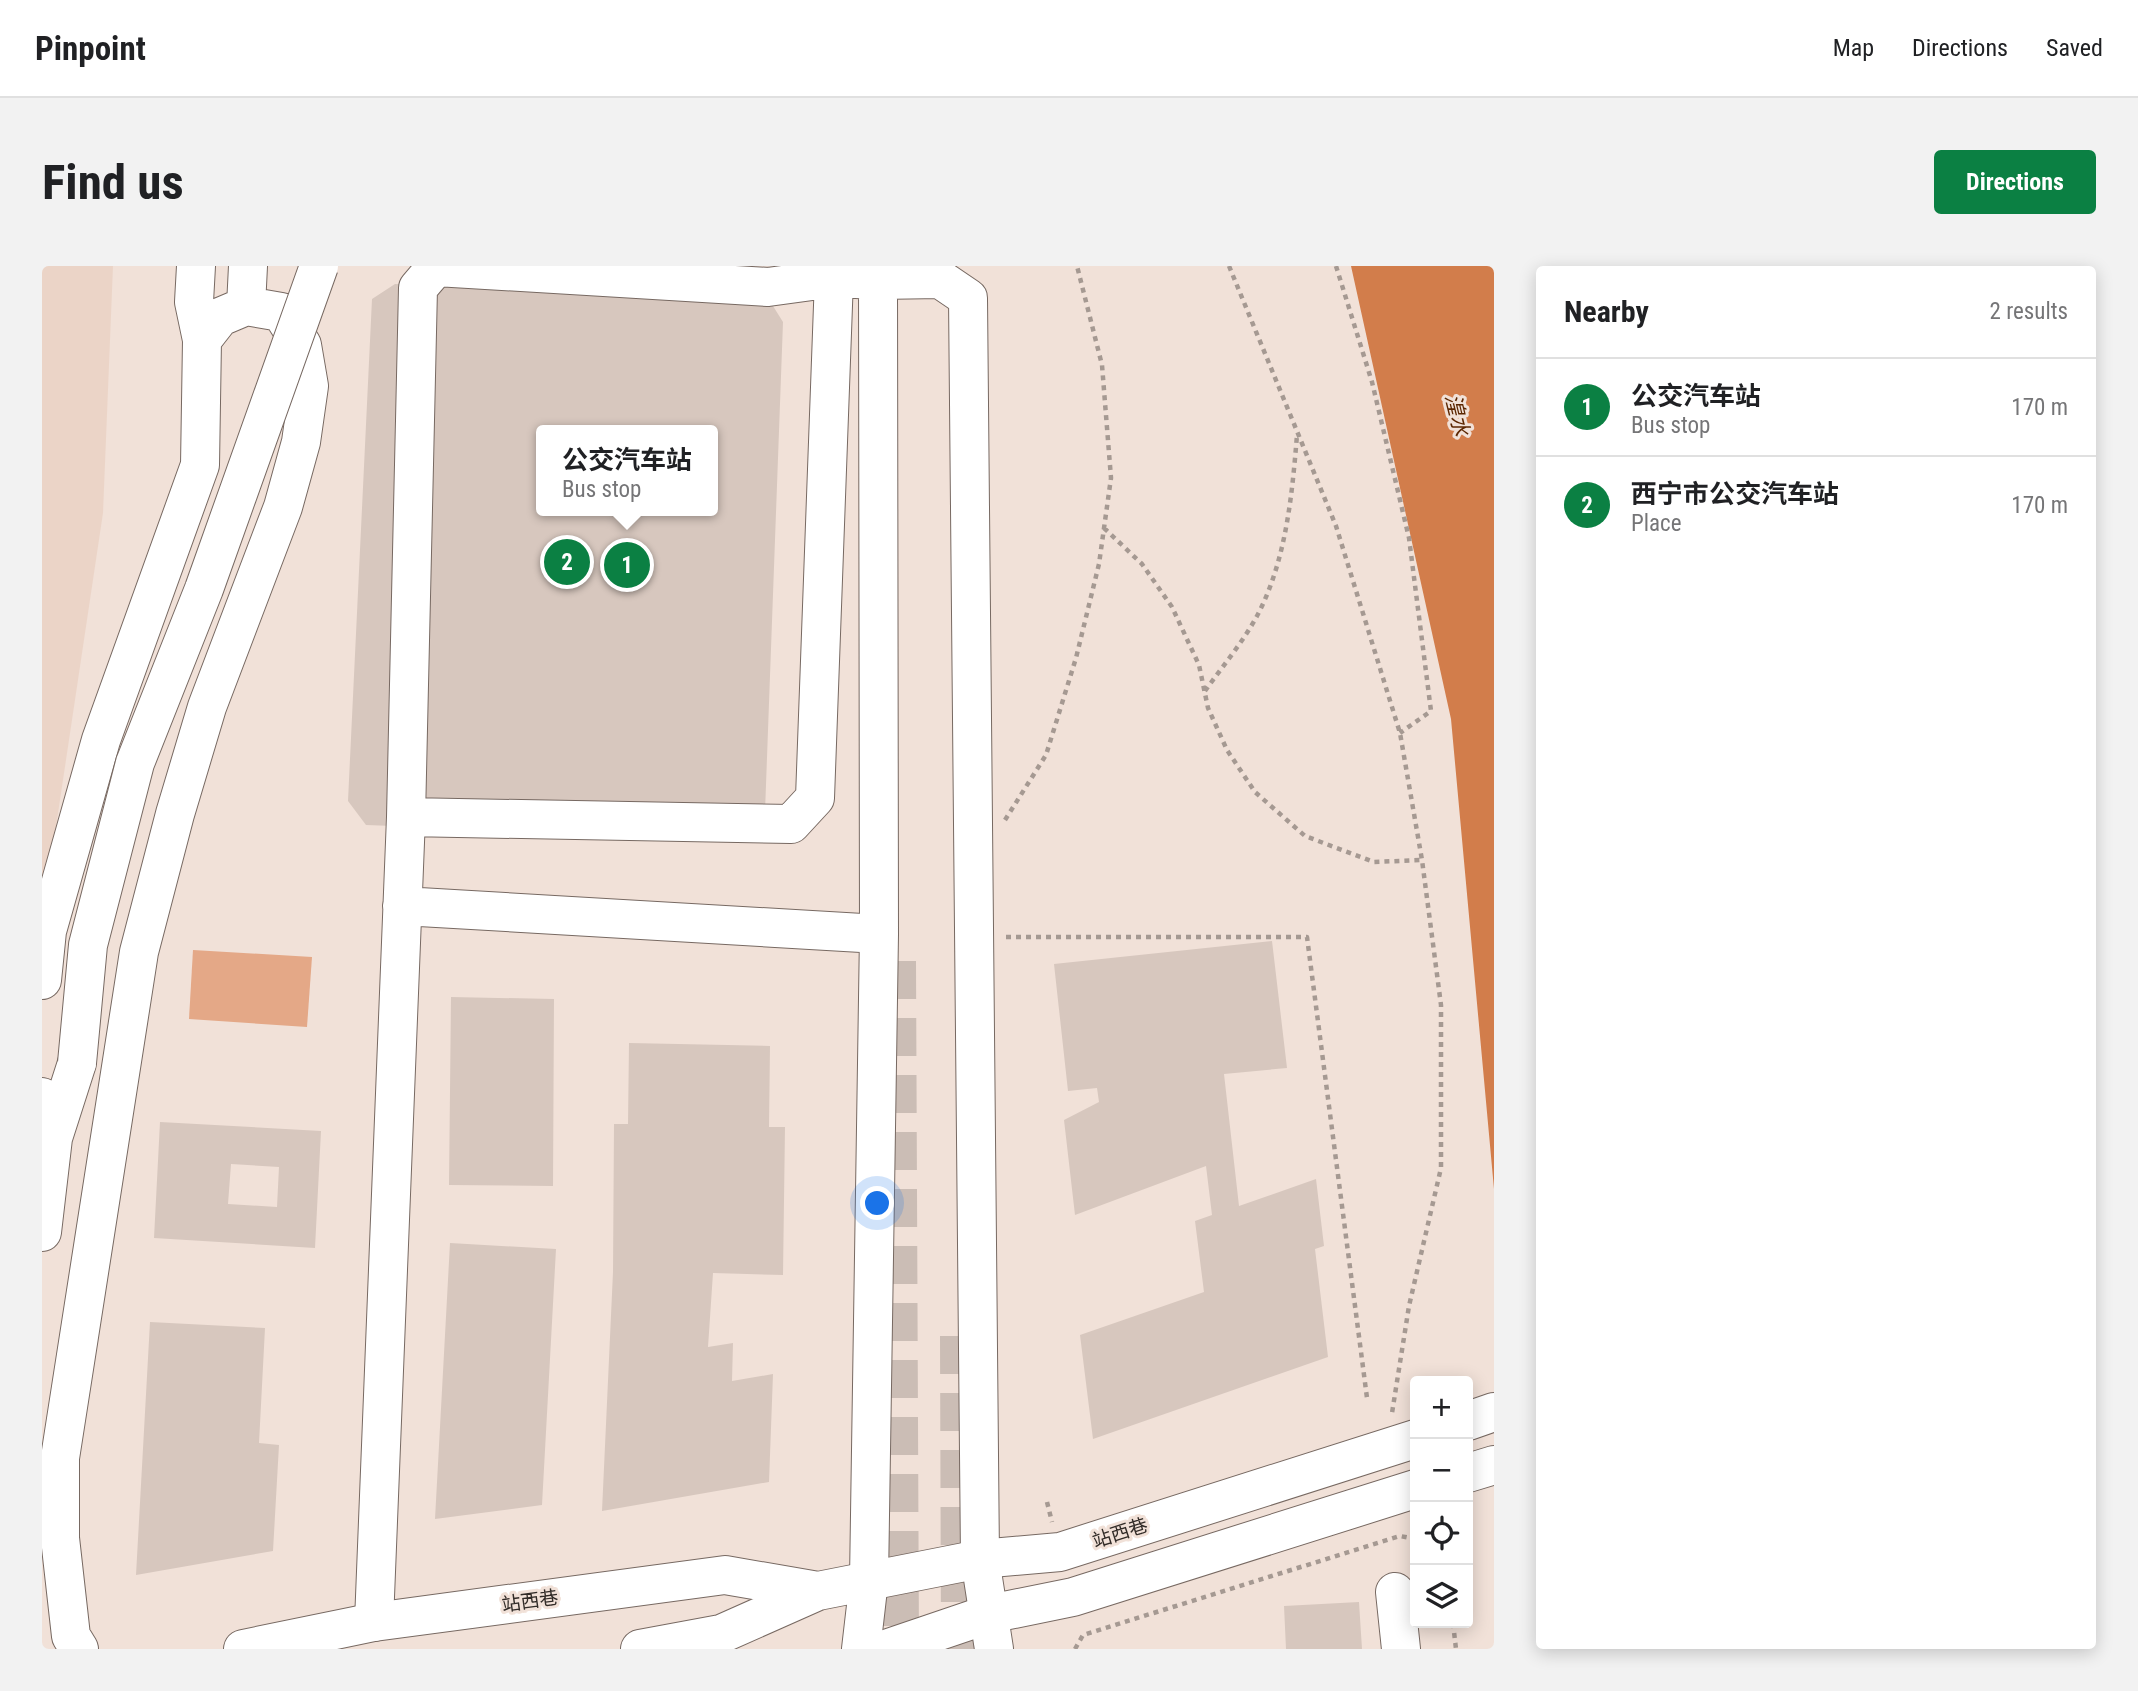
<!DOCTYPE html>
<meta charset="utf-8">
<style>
body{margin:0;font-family:"Roboto Condensed","Noto Sans SC",sans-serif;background:#f2f2f2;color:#202124}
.controls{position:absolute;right:21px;bottom:21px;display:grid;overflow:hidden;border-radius:7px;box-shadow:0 4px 18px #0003}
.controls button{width:63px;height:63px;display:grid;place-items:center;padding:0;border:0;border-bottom:2px solid #e0e0e0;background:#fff;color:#202124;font:35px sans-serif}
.you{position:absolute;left:836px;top:938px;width:24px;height:24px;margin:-18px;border:5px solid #fff;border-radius:50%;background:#1a73e8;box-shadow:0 0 0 10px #1a73e833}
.badge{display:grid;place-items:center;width:46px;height:46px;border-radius:50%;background:#0b8043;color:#fff;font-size:23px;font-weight:700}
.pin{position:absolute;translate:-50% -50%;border:4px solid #fff;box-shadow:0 2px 7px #0006}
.popup{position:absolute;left:494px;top:159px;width:182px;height:91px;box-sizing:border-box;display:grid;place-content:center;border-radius:7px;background:#fff;filter:drop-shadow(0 2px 5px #0005);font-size:23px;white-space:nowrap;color:#757577}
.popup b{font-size:26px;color:#202124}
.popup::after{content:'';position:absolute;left:50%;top:100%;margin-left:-14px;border:14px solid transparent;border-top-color:#fff}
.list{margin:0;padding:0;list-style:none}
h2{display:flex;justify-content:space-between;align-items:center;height:91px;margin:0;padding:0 28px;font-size:30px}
h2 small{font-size:23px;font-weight:400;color:#757577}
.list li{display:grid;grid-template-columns:46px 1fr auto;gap:21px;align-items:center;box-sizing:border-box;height:98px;padding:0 28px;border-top:2px solid #e0e0e0}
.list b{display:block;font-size:26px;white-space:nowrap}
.list p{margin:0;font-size:23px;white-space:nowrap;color:#757577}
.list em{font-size:23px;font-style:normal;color:#757577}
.icon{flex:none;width:38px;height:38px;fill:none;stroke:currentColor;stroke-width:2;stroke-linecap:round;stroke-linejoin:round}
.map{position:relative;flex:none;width:1452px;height:1383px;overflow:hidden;border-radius:7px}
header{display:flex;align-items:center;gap:42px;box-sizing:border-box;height:98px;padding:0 35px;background:#fff;border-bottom:2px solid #e0e0e0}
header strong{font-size:33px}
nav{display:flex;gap:38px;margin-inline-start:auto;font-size:24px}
.intro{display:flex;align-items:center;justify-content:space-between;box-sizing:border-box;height:168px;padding:0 42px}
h1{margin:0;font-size:49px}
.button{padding:18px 32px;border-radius:7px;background:#0b8043;color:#fff;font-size:24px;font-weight:700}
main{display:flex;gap:42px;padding:0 42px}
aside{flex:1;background:#fff;border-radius:7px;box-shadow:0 4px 18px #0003}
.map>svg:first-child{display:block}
.built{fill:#ebd4c7}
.green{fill:#e4a887}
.water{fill:#d27d4b}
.building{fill:#d7c7be;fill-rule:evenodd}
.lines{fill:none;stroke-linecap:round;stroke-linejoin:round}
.highway-tunnel{stroke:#cbbdb5;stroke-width:38;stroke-dasharray:38 19;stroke-linecap:butt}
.minor-casing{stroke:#776962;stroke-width:40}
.major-casing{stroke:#776962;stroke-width:40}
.path{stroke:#a59992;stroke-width:4.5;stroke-dasharray:5 5;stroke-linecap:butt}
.minor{stroke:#fff;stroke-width:38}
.major{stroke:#fff;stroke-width:38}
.minor-bridge-casing{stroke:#776962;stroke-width:40;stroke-linecap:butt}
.minor-bridge{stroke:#fff;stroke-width:38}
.labels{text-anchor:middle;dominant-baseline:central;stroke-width:6;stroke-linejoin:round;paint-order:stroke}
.street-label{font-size:19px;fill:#312b27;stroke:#f1e1d8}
.water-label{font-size:21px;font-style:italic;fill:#5c2600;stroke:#f1e1d8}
</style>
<header>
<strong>Pinpoint</strong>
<nav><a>Map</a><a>Directions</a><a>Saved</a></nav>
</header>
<div class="intro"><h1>Find us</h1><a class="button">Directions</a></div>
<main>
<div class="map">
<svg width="1452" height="1383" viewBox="0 0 1452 1383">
<rect width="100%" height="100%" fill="#f1e1d8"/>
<!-- built -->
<path class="built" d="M0 0H71L61 247 0 654Z"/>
<!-- green -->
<path class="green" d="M151 684 270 691 265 761 147 753Z"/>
<!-- water -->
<path class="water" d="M1309 0H1452V923L1409 453Z"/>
<!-- building -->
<path class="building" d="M353 18 726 32 741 56 723 546 702 573 324 559 306 535 330 33ZM499 164H671V245H499Z
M1230 675 1245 802 1182 808 1197 940 1274 913 1282 980 1273 983 1286 1091 1051 1173 1038 1069 1162 1026 1153 955 1170 949 1164 900 1033 949 1022 854 1057 836 1055 822 1026 825 1012 698Z
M409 731 512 733 511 920 407 919Z
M587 777 728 780 727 861H743L741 1009 671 1007 666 1081 691 1077 690 1115 731 1108 727 1216 560 1245 571 1006 572 858H586Z
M118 856 279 865 273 982 112 972ZM189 898 237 901 235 941 186 938Z
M408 977 514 983 500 1239 393 1253Z
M108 1056 223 1062 217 1177 237 1179 231 1285 94 1309Z
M1317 1336 1320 1383H1244L1242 1340Z"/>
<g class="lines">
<!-- highway-tunnel -->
<path class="highway-tunnel" d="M855 695 858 1383
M917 1070 918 1383"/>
<defs>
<path id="minor" d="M154 0 152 36 160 74
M204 40 206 0
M364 551 749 558 773 532 792 12
M360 640 837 668
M0 714 5 665 59 474 158 199 160 74 178 51 204 40 239 46 260 79 267 120 259 176 241 241 165 441 133 548 97 686 18 1192V1272L29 1370 37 1383
M0 831 11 872 0 966
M11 872 35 797
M1353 1326 1359 1383
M332 1356 364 551 376 22 394 1 726 21 792 12 836 14
M819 1383 827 1314 837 668 836 14 898 13 926 32 938 1293 952 1383"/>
<path id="major" d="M1426 1155 1452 1146
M1426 1207 1452 1199
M201 1383 332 1356 683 1309 776 1325
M598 1383 679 1368 776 1325 938 1293 1018 1286 1373 1173
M844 1383 947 1348 1031 1331 1373 1223"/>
</defs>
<!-- minor casing -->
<use href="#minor" class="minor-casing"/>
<!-- major casing -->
<use href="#major" class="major-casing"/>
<!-- path -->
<path class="path" d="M1187 0 1294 260 1358 467 1380 594 1399 739V902L1367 1040 1350 1147
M1294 0 1330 116 1367 272 1389 445 1358 467
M1062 262 1100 298 1130 341 1157 399 1166 442 1185 484 1213 526 1263 570 1332 596 1380 594
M1163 425C1180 401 1201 376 1215 350 1244 295 1250 230 1255 169
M963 554 1004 489 1034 392 1057 298 1069 212 1060 99 1035 0
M964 671H1265L1325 1132
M1005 1236 1010 1256
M1411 1357 1414 1383
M1033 1383 1041 1369 1358 1270 1373 1273"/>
<!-- minor -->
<use href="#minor" class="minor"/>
<!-- major -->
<use href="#major" class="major"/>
<defs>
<path id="minor-bridge" d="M35 797 46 679 93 497 162 323 277 0"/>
</defs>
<!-- minor-bridge casing -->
<use href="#minor-bridge" class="minor-bridge-casing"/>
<!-- minor-bridge -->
<use href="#minor-bridge" class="minor-bridge"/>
</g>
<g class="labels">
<!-- street labels -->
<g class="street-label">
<text transform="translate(1078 1267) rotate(-18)">站西巷</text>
<text transform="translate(488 1335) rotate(-8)">站西巷</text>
</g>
<!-- water labels -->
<g class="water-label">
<text transform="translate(1415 149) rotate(76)">湟水</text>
</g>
</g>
</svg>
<div class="controls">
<button>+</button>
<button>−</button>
<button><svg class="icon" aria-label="locate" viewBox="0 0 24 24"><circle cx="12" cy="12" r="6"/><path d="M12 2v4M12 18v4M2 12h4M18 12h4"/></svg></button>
<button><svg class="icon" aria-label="layers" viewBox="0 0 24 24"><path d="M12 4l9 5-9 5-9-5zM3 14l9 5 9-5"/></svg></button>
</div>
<div class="you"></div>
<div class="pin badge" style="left:585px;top:299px">1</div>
<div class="popup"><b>公交汽车站</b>Bus stop</div>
<div class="pin badge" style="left:525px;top:296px">2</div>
</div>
<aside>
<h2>Nearby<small>2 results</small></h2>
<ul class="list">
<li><span class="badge">1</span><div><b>公交汽车站</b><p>Bus stop</p></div><em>170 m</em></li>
<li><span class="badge">2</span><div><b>西宁市公交汽车站</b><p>Place</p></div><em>170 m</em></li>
</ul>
</aside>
</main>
